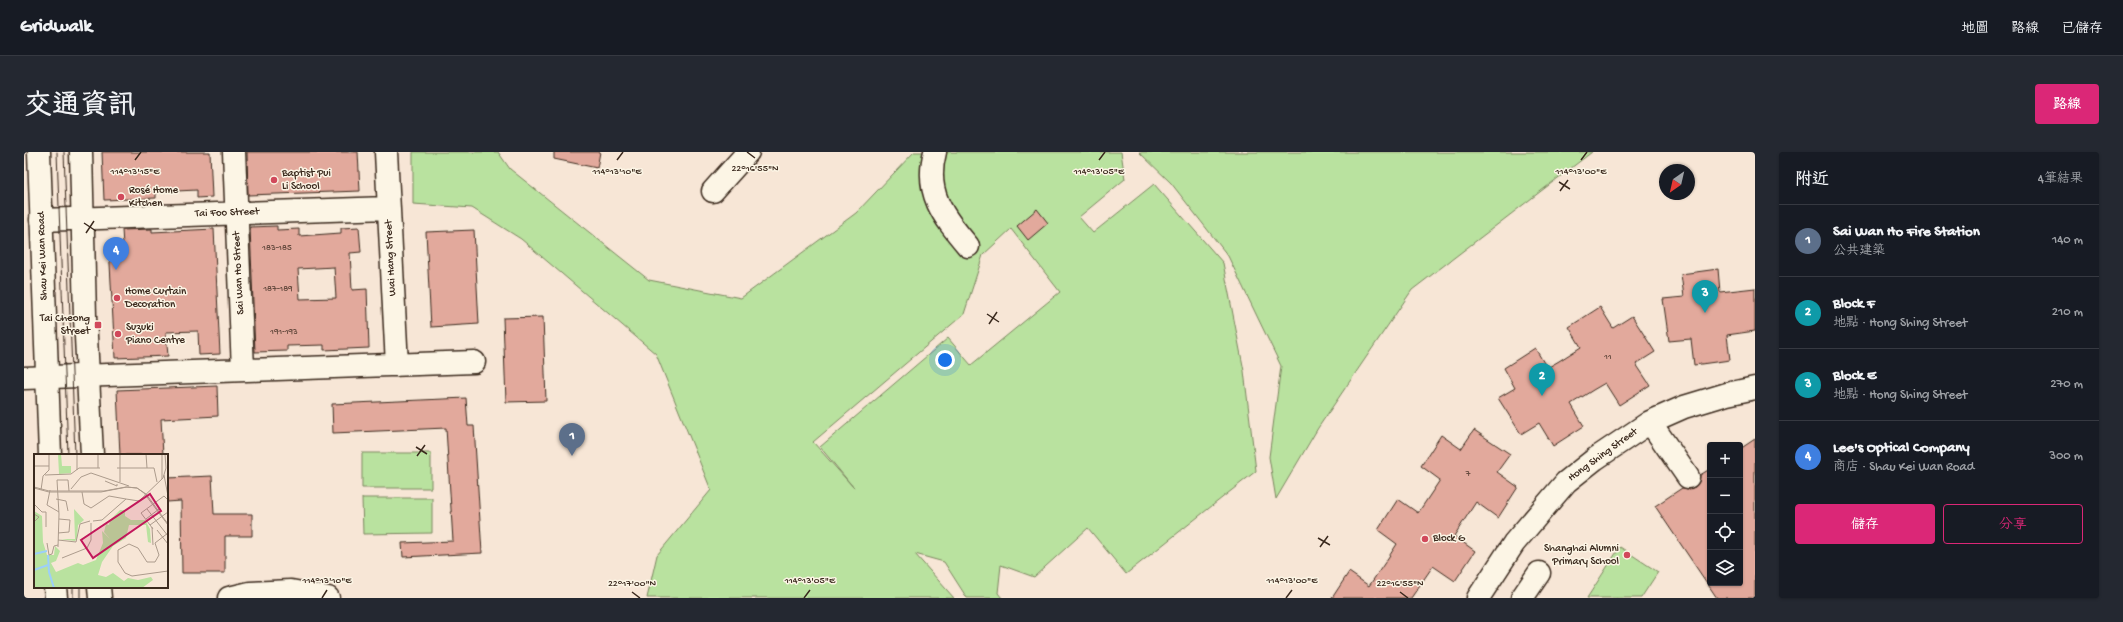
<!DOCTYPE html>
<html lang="zh-TW">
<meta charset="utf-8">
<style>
body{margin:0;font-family:"Gochi Hand","LXGW WenKai TC",sans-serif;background:#242831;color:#f1f3f6}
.controls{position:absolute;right:12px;bottom:12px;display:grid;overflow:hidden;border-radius:4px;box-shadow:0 1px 3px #0004}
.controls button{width:36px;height:36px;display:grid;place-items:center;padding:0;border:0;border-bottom:1px solid #363941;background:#171b24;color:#f1f3f6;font:20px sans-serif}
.compass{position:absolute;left:1635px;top:12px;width:36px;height:36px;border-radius:50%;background:#171b24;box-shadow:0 1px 3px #0004;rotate:214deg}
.you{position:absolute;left:921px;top:208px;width:14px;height:14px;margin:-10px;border:3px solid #fff;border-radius:50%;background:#1a73e8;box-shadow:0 0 0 6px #1a73e833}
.badge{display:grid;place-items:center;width:26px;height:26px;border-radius:50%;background:#db2777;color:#fff;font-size:13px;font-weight:700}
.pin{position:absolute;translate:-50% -33px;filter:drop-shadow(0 1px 2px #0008)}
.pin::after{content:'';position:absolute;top:21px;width:14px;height:12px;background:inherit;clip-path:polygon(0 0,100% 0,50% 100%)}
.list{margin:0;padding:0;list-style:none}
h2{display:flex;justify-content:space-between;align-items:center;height:52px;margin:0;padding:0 16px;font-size:17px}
h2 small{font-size:13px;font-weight:400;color:#9ea1a6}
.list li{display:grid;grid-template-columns:26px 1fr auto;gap:12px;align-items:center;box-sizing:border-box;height:72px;padding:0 16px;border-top:1px solid #363941}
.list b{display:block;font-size:15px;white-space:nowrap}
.list p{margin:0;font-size:13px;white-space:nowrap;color:#9ea1a6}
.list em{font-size:13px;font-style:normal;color:#9ea1a6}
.actions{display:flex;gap:8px;padding:12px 16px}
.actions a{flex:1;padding:9px 0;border:1px solid #db2777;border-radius:4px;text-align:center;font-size:14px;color:#db2777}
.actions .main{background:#db2777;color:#fff}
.icon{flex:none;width:22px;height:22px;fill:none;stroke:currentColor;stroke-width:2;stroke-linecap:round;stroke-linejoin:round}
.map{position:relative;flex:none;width:1731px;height:446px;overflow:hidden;border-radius:4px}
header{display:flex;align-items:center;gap:24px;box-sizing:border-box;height:56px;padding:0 20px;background:#171b24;border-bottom:1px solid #363941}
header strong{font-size:19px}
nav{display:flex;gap:22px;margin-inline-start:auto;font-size:14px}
.intro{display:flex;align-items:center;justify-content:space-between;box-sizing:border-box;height:96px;padding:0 24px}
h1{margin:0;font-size:28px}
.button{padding:10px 18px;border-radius:4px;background:#db2777;color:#fff;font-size:14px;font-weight:700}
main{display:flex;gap:24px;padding:0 24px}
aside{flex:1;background:#171b24;border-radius:4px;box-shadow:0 1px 3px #0004}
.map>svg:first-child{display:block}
.green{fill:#b9e29f;stroke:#7a865e;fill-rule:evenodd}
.building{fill:#e2a99c;stroke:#3b2a1e;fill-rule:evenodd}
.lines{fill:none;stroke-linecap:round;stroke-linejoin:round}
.minor-casing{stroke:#3b2a1e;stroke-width:25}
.major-casing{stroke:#3b2a1e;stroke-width:25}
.highway-casing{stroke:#3b2a1e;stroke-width:25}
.minor{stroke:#fcf5e5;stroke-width:22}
.major{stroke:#fcf5e5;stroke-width:22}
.highway{stroke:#fcf5e5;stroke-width:22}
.tram{stroke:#3b2a1e;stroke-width:1}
.ticks{fill:none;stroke:#3b2a1e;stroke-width:1.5}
.poi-dot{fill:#d1495b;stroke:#fcf5e5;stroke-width:1.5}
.labels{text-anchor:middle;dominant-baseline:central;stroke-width:3;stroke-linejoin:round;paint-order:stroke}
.number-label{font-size:9px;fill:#654a3e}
.poi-label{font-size:11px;fill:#3b2a1e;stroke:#fcf5e5;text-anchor:start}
.street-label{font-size:11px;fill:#3b2a1e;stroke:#fcf5e5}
.inset-river{fill:none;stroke:#9ccff9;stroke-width:2}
.inset-road{fill:none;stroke:#ac9b8c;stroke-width:1}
.view{fill:#c2185b;fill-opacity:0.15;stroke:#c2185b;stroke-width:2}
.inset-edge{fill:none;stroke:#3b2a1e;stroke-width:2}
.ticks-label{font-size:10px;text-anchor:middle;fill:#3b2a1e;stroke:#fcf5e5;stroke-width:3;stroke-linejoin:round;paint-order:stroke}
</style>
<header>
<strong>Gridwalk</strong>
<nav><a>地圖</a><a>路線</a><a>已儲存</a></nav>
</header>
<div class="intro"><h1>交通資訊</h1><a class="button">路線</a></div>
<main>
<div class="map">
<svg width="1731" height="446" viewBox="0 0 1731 446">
<rect width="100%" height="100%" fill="#f7e6d6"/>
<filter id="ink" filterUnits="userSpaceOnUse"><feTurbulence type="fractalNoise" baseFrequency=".025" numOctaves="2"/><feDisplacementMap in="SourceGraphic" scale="8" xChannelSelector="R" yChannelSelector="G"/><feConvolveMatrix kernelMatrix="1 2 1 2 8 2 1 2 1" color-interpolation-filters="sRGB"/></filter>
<g filter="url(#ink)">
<!-- green -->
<path class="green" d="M389 0H474L486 17 625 128 717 146 832 61 890 0H1097L1101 27 1055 65 1069 81 1130 32 1199 111 1220 219 1232 319 1102 422 1064 376 1010 425 977 413 974 441 978 446H943L920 410 891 402 930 446H623L633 403 687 338 632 202 497 87 448 56 389 52ZM987 77 1036 140 947 213 924 186 796 295 830 336 789 290 940 162 959 103Z
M1115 0H1568L1388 138 1294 276 1252 347 1245 305 1257 214 1204 104 1147 31Z
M338 301H407V336H338Z
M338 346H408V381L339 382Z
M1596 395 1634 420 1617 446H1563Z"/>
<!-- building -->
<path class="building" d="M78 0H186L188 45 173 46V38L132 40V46L80 48Z
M223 0H334L336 39 224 43Z
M530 0H576L573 16 530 7Z
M1013 57 1024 71 1004 88 993 74Z
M253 74V78L275 77V84L317 81V76L335 75 337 100 326 101 328 138 343 137 345 196 300 198V193L263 194V199L231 200 226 75ZM310 115 312 146 276 147 274 117Z
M128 77V80L190 77 196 202 175 203 174 179 142 180 144 204 91 206 85 93H99L98 78Z
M450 78 455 172 407 175 402 80Z
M1694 117 1696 140 1731 136V179L1703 183 1706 208 1670 213 1667 187 1645 189 1639 147 1660 145 1657 122Z
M1576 155 1589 176 1608 164 1631 200 1612 212 1626 233 1595 253 1581 231 1569 238 1547 252 1560 274 1529 294 1515 271 1497 282 1474 246 1491 236 1480 216 1511 196 1523 216 1535 209 1557 195 1545 175Z
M519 165 522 249 482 250 479 166Z
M193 234 194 264 137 267 139 303H96L93 238Z
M442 246 444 274H450L458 401 379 405 378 391 429 389 422 276 309 281 308 252Z
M1450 278 1486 302 1473 320 1494 335 1474 366 1452 350 1430 384 1451 399 1431 429 1409 414 1387 446H1308L1325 420 1345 434 1362 409 1373 392 1354 378 1374 347 1394 361 1416 328 1397 314 1417 283 1437 297Z
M1731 287V446H1693L1631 354 1658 336 1665 337 1671 335 1675 330 1676 323 1686 317V431H1716V297Z
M188 324 190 362H228V384H201V421H158L157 349 143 350V326Z"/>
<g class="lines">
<defs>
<path id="minor" d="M210 0 219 218
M362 0 373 213
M911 0C900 41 919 64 944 94
M689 39 724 0
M17 68 364 56
M0 226 450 210
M1626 270 1664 325
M1454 446 1490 391 1542 330 1571 307 1626 270 1660 255 1703 242 1731 236
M1498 446 1515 421"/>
<path id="major" d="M15 0 26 303
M57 0 61 165 68 303
M31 435 32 446
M75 435 76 446"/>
<path id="highway" d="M205 446 226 441 267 439 304 446"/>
</defs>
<!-- minor casing -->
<use href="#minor" class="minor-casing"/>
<!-- major casing -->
<use href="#major" class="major-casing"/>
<!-- highway casing -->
<use href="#highway" class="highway-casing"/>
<!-- minor -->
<use href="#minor" class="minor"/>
<!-- major -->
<use href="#major" class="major"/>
<!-- highway -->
<use href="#highway" class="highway"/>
<!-- tram -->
<path class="tram" d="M33 0 44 303
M40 0 51 303
M49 435V446
M56 435V446"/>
</g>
</g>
<!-- ticks -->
<path class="ticks" d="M723 0 731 6M111 8 117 0M593 8 599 0M1075 8 1081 0M1557 8 1563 0M1535 30 1546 37M1536 39 1544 28M60 71 72 79M62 81 70 69M963 162 975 170M965 172 973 160M392 295 403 302M393 304 401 293M1294 386 1306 393M1296 395 1304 384M608 440 616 446M1376 440 1384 446M298 446 303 438M780 446 786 438M1262 446 1268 438"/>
<!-- markers -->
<g class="poi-dot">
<circle cx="250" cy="28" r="4"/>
<circle cx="97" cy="45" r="4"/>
<circle cx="93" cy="146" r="4"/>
<rect x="70" y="169" width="8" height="8" rx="2"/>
<circle cx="94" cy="182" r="4"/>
<circle cx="1401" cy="387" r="4"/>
<circle cx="1603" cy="403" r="4"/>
</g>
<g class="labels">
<!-- number labels -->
<g class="number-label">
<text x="253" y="96">183-185</text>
<text x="254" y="137">187-189</text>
<text x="260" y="180">191-193</text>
<text x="1584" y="205">11</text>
<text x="1444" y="322">7</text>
</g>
<!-- poi labels -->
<g class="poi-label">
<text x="258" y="22">Baptist Pui<tspan x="258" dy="13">Li School</tspan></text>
<text x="105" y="39">Rosé Home<tspan x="105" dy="13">Kitchen</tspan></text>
<text x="101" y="140">Home Curtain<tspan x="101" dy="13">Decoration</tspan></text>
<text x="66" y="167" text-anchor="end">Tai Cheong<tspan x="66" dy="13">Street</tspan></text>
<text x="102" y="176">Suzuki<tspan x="102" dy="13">Piano Centre</tspan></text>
<text x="1409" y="387">Block G</text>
<text x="1595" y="397" text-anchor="end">Shanghai Alumni<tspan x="1595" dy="13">Primary School</tspan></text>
</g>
<!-- street labels -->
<g class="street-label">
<text transform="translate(203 61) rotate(-2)">Tai Foo Street</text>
<text transform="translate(19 104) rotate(-92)">Shau Kei Wan Road</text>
<text transform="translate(367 106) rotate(-93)">Wai Hang Street</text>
<text transform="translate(215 121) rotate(-93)">Sai Wan Ho Street</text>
<text transform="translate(1579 303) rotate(-36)">Hong Shing Street</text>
</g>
</g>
<!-- overview -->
<g transform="translate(10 302)">
<rect width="134" height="134" fill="#f7e6d6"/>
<path d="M24 0H27L28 12H37V19L25 20ZM40 55 50 66 44 71 43 84 41 87 26 85H41ZM86 56H91V62L97 66H111L116 75 117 89 114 88 112 71H95L92 84 79 92 68 108 64 121 72 123 79 119 90 127 94 124 104 126 117 123 119 126 108 134H0V57L8 62 9 88 13 101H20L21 92 26 97 22 107 17 109 22 118 44 109 49 111 62 106 69 89 68 77 76 85 70 78 72 70 75 71 76 66Z" fill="#b9e29f"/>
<path class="inset-river" d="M0 100 13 97M14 101 15 118 20 134M0 116 14 111"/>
<path class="inset-road" d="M112 0 113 14M128 0V25M0 12H15M64 14V0M83 14H120L123 28M43 16V0M134 18V32M11 21 37 20 45 14H66M130 21 134 42M71 27 83 32V30M86 28V0M0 33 15 37H70L92 33 103 34 112 40 134 70M0 34 15 38H67L93 33 103 34 110 39 134 71M37 35 47 23 57 19 95 32M7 36 9 22 15 16V0M16 36 13 51 25 58M48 38 50 50 57 54 75 42 92 45 68 66 59 67M22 45 32 47 34 57M92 45 105 47 129 24 132 14 131 0M0 50 8 58H12V73M113 55 134 82M0 60 5 63 0 68M112 65 125 55M116 71 134 58M118 73 119 91M119 75 107 59 130 42 134 46M123 76 134 90M24 79 35 78 36 66 25 65M24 86 42 88 46 70 56 67M13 89 15 101 18 100 20 92 24 91M121 89 125 101 121 108H113L104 94 95 90 84 96V108L91 119 98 122 134 117M121 89 134 79M24 93 25 60 23 26H34L35 37M28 104 53 94 57 86V69"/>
<path class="view" d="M116 40 127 57 59 104 47 86Z"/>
<rect width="134" height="134" class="inset-edge"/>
</g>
<g class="ticks-label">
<text x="731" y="19">22°16'55"N</text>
<text x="111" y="22">114°13'15"E</text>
<text x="593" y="22">114°13'10"E</text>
<text x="1075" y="22">114°13'05"E</text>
<text x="1557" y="22">114°13'00"E</text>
<text x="303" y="431">114°13'10"E</text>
<text x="786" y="431">114°13'05"E</text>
<text x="1268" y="431">114°13'00"E</text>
<text x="608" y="434">22°17'00"N</text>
<text x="1376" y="434">22°16'55"N</text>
</g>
</svg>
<div class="controls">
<button>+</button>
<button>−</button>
<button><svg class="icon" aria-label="locate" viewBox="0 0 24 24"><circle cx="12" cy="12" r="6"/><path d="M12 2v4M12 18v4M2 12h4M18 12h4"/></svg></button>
<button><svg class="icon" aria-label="layers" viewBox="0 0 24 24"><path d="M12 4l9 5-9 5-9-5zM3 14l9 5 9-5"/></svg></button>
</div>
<svg class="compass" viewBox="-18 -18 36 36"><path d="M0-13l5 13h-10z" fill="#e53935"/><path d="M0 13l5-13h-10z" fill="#9ea1a6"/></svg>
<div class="you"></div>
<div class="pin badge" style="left:548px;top:304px;background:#5c6f8a">1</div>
<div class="pin badge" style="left:1518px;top:244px;background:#0f9aa8">2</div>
<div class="pin badge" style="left:1681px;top:161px;background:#0f9aa8">3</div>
<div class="pin badge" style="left:92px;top:118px;background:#3f7fe0">4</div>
</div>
<aside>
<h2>附近<small>4筆結果</small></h2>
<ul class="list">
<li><span class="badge" style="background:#5c6f8a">1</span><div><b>Sai Wan Ho Fire Station</b><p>公共建築</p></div><em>140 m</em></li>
<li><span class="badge" style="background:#0f9aa8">2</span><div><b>Block F</b><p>地點 · Hong Shing Street</p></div><em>210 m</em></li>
<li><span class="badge" style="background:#0f9aa8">3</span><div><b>Block E</b><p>地點 · Hong Shing Street</p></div><em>270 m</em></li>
<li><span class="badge" style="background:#3f7fe0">4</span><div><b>Lee's Optical Company</b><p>商店 · Shau Kei Wan Road</p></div><em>300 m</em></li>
</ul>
<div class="actions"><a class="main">儲存</a><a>分享</a></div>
</aside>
</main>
